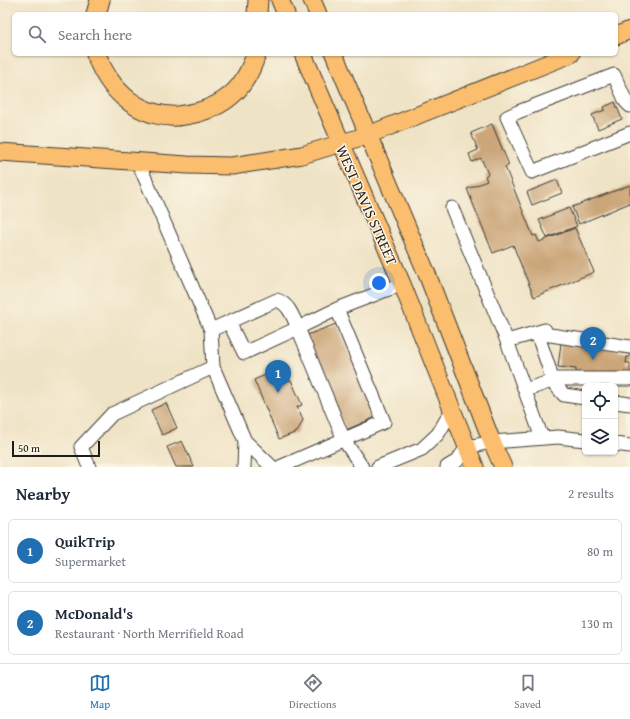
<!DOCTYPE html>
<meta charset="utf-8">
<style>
body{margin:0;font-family:"Gentium Book Plus",serif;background:#f2f2f3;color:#1f2937}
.controls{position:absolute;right:12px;bottom:12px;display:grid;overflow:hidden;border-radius:6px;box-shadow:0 1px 3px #0004}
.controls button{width:36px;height:36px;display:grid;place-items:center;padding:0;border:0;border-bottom:1px solid #e0e1e3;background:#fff;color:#1f2937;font:20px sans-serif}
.scale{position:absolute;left:12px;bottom:10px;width:88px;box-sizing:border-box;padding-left:4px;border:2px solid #1c1c1c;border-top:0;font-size:11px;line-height:14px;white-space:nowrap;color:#1c1c1c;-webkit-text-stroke:3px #fcf5e5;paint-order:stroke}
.you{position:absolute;left:379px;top:283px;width:14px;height:14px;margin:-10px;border:3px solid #fff;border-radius:50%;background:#1a73e8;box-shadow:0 0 0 6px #1a73e833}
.badge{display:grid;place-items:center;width:26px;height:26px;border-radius:50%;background:#1f6fb2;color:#fff;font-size:13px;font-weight:700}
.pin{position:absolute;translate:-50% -33px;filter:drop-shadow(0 1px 2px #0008)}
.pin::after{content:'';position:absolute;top:21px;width:14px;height:12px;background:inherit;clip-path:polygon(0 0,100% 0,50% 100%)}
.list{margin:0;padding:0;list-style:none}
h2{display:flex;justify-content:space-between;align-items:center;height:52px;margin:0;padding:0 16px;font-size:17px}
h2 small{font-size:13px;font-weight:400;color:#747a83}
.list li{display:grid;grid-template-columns:26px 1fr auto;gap:12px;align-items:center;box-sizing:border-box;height:64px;margin:0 8px 8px;padding:0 8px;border:1px solid #e0e1e3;border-radius:6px}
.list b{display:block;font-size:15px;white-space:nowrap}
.list p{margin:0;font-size:13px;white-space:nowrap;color:#747a83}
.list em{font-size:13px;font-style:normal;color:#747a83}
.icon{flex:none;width:22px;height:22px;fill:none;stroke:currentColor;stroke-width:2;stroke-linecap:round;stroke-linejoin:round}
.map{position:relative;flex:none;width:630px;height:467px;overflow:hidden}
.search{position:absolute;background:#fff;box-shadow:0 1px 3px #0004;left:12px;right:12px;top:12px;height:44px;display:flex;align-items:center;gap:10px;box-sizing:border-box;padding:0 14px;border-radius:6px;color:#747a83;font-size:15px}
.sheet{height:196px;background:#fff}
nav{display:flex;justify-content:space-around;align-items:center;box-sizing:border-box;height:56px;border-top:1px solid #e0e1e3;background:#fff;font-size:11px;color:#747a83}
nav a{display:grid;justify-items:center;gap:2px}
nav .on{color:#1f6fb2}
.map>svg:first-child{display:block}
.building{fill:#cba679}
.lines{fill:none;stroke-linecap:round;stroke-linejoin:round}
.minor-casing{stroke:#3c3a35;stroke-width:15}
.major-casing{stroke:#3c3a35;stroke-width:19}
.highway-casing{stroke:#3c3a35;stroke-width:21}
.minor{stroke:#fff;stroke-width:13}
.major{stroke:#fbbd6e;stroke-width:17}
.highway{stroke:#fbbd6e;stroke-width:19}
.labels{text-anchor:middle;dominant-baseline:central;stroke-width:3;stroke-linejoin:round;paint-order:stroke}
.street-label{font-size:15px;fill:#1c1c1c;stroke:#fcf5e5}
</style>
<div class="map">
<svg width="630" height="467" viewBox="0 0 630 467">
<rect width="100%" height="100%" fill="#fcf5e5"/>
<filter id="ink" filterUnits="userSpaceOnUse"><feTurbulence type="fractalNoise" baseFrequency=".025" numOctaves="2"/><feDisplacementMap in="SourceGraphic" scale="8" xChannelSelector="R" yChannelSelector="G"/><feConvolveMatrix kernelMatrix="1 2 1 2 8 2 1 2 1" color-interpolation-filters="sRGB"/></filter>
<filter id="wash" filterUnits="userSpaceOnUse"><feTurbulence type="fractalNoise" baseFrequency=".012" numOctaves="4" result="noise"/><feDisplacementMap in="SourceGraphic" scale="16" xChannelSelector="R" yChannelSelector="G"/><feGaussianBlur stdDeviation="0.9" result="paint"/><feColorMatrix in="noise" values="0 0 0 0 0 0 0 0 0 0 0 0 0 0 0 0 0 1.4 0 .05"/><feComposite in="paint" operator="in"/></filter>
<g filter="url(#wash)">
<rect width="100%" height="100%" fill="#efe3c5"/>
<g id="blocks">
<!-- building -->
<path class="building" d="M615 102 622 119 598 129 592 115 605 110 604 107Z
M492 124 509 165 505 167 533 236 536 235 539 242 575 228 594 272 534 297 513 245 493 253 467 189 487 181 485 176 488 174 481 158 472 162 469 154 478 150 471 133Z
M557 180 562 193 532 205 527 192Z
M630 185V203L579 224 572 207Z
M569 208 577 226 547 238 539 220Z
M336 324 376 417 346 430 307 335Z
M561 343 630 352V357H627L626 363H630V374L627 378 576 372V369L558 367Z
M281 368 287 381 291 380 302 405 297 407 303 420 297 432 279 439 254 380Z
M166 403 177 428 162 435 151 410Z
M182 441 194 467H176L167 447Z"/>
</g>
</g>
<g filter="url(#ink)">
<use href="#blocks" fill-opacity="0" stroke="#3c3a35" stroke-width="1"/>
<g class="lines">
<defs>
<path id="minor" d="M630 106 626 102 614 75 518 112 507 117 532 172 630 133
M138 162 211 330
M452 208 507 341 542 438
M229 322 244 353 298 328 344 440 362 467
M507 341 545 330
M630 347 537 333 549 368 552 381 556 379H630
M213 367 245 441 272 467
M525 390 552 381 564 395 585 398
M615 402 630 404
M615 444 630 446
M89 467 81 447 112 414 213 367 211 330 277 300C289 304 293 317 298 328L337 309 402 284
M244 467 245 441
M280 467 384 422 337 309
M378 467 422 449 438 434 452 410
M447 467 457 461 467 447 492 442 558 437 585 440"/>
<path id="major" d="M280 0 286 14
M312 0 318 14
M616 36 630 30
M303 54 402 284 475 467
M334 54 427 274 492 442 503 467
M0 152 187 165 232 166 302 155 368 135 571 54"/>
<path id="highway" d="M96 14 100 0
M257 14 258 0
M96 54C108 88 134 114 171 116 180 117 190 114 199 112 216 107 233 97 243 82 249 73 253 64 256 54"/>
</defs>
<!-- minor casing -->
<use href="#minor" class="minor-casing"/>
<!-- major casing -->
<use href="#major" class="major-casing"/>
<!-- highway casing -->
<use href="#highway" class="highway-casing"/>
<!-- minor -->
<use href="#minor" class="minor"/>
<!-- major -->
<use href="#major" class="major"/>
<!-- highway -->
<use href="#highway" class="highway"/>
</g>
</g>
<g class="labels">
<!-- street labels -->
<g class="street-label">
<text transform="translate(367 205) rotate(66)">WEST DAVIS STREET</text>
</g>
</g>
</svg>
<div class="controls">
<button><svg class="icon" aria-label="locate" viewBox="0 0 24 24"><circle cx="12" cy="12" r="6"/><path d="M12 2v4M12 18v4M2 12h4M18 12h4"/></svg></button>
<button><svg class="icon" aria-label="layers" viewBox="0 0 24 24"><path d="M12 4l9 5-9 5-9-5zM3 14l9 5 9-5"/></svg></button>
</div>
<div class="scale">50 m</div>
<div class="you"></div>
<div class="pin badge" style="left:278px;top:393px">1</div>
<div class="pin badge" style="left:593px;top:360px">2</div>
<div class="search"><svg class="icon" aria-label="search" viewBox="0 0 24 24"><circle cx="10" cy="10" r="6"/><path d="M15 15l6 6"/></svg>Search here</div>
</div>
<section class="sheet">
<h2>Nearby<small>2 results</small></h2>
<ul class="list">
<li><span class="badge">1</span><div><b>QuikTrip</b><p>Supermarket</p></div><em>80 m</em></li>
<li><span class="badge">2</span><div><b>McDonald's</b><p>Restaurant · North Merrifield Road</p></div><em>130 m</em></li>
</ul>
</section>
<nav>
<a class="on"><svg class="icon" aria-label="map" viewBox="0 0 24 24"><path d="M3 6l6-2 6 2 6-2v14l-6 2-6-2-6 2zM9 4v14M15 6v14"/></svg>Map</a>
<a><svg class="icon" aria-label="directions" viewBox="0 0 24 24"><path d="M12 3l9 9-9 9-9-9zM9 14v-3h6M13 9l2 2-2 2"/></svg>Directions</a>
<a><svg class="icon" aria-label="saved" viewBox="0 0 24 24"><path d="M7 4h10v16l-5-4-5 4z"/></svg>Saved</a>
</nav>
